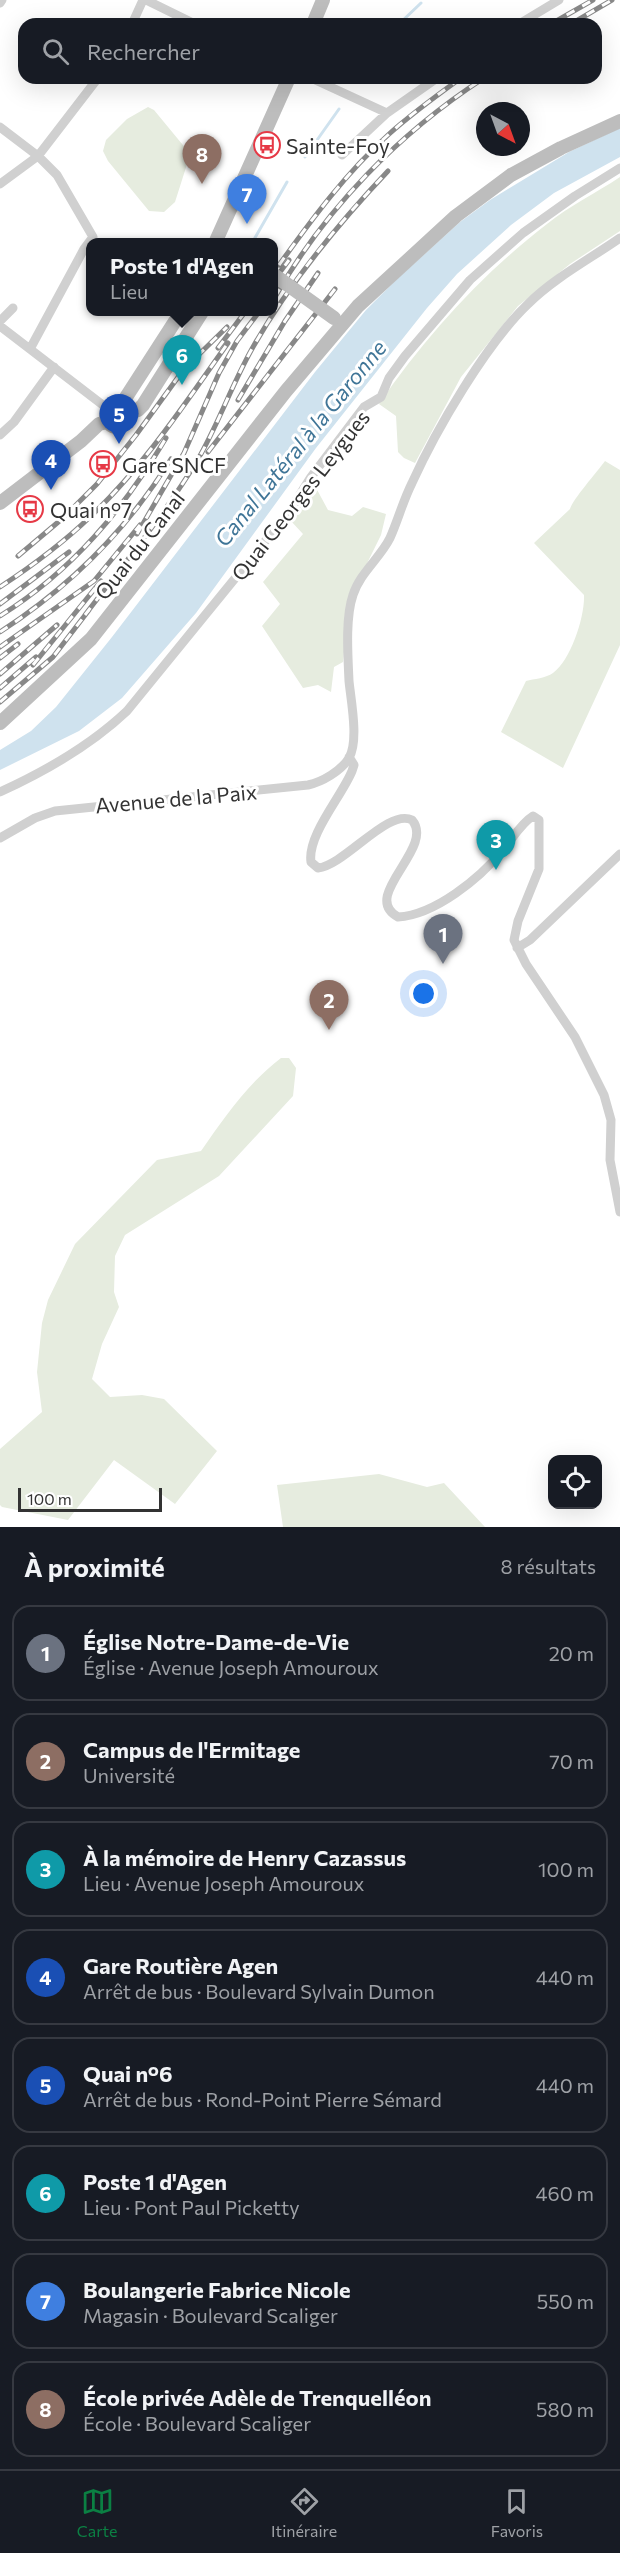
<!DOCTYPE html>
<html lang="fr">
<meta charset="utf-8">
<style>
body{margin:0;font-family:Commissioner,sans-serif;background:#242831;color:#f1f3f6}
.controls{position:absolute;right:18px;bottom:18px;display:grid;overflow:hidden;border-radius:12px;box-shadow:0 6px 24px #0002}
.controls button{width:54px;height:54px;display:grid;place-items:center;padding:0;border:0;border-bottom:2px solid #363941;background:#171b24;color:#f1f3f6;font:30px sans-serif}
.compass{position:absolute;left:476px;top:102px;width:54px;height:54px;border-radius:50%;background:#171b24;box-shadow:0 6px 24px #0002;rotate:139deg}
.scale{position:absolute;left:18px;bottom:15px;width:144px;box-sizing:border-box;padding-left:6px;border:3px solid #333;border-top:0;font-size:16px;line-height:21px;white-space:nowrap;color:#333;-webkit-text-stroke:4px #fff;paint-order:stroke}
.you{position:absolute;left:424px;top:994px;width:21px;height:21px;margin:-15px;border:4px solid #fff;border-radius:50%;background:#1a73e8;box-shadow:0 0 0 9px #1a73e833}
.badge{display:grid;place-items:center;width:39px;height:39px;border-radius:50%;background:#0b8043;color:#fff;font-size:20px;font-weight:700}
.pin{position:absolute;translate:-50% -50px;filter:drop-shadow(0 2px 3px #0008)}
.pin::after{content:'';position:absolute;top:32px;width:21px;height:18px;background:inherit;clip-path:polygon(0 0,100% 0,50% 100%)}
.popup{position:absolute;left:86px;top:238px;width:192px;height:78px;box-sizing:border-box;display:grid;place-content:center;border-radius:12px;background:#171b24;filter:drop-shadow(0 2px 4px #0005);font-size:20px;white-space:nowrap;color:#9ea1a6}
.popup b{font-size:22px;color:#f1f3f6}
.popup::after{content:'';position:absolute;left:50%;top:100%;margin-left:-12px;border:12px solid transparent;border-top-color:#171b24}
.list{margin:0;padding:0;list-style:none}
h2{display:flex;justify-content:space-between;align-items:center;height:78px;margin:0;padding:0 24px;font-size:26px}
h2 small{font-size:20px;font-weight:400;color:#9ea1a6}
.list li{display:grid;grid-template-columns:39px 1fr auto;gap:18px;align-items:center;box-sizing:border-box;height:96px;margin:0 12px 12px;padding:0 12px;border:2px solid #363941;border-radius:18px}
.list b{display:block;font-size:22px;white-space:nowrap}
.list p{margin:0;font-size:20px;white-space:nowrap;color:#9ea1a6}
.list em{font-size:20px;font-style:normal;color:#9ea1a6}
.icon{flex:none;width:33px;height:33px;fill:none;stroke:currentColor;stroke-width:2;stroke-linecap:round;stroke-linejoin:round}
.map{position:relative;flex:none;width:620px;height:1527px;overflow:hidden}
.search{position:absolute;background:#171b24;box-shadow:0 6px 24px #0002;left:18px;right:18px;top:18px;height:66px;display:flex;align-items:center;gap:15px;box-sizing:border-box;padding:0 21px;border-radius:18px;color:#9ea1a6;font-size:22px}
.sheet{height:942px;background:#171b24}
nav{display:flex;justify-content:space-around;align-items:center;box-sizing:border-box;height:84px;border-top:2px solid #363941;background:#171b24;font-size:16px;color:#9ea1a6}
nav a{display:grid;justify-items:center;gap:3px}
nav .on{color:#0b8043}
.map>svg:first-child{display:block}
.green{fill:#e6ecdf}
.water{fill:#cfe2ee}
.lines{fill:none;stroke-linecap:round;stroke-linejoin:round}
.stream{stroke:#cfe2ee;stroke-width:3}
.street{stroke:#d0d0d0;stroke-width:9}
.secondary{stroke:#bdbdbd;stroke-width:14}
.rail-casing{stroke:#888;stroke-width:5}
.rail{stroke:#fff;stroke-width:3;stroke-dasharray:9;stroke-linecap:butt}
.secondary-bridge{stroke:#bdbdbd;stroke-width:14}
.labels{text-anchor:middle;dominant-baseline:central;stroke-width:6;stroke-linejoin:round;paint-order:stroke}
.poi-label{font-size:21px;fill:#333;stroke:#fff;text-anchor:start}
.street-label{font-size:21px;fill:#333;stroke:#fff}
.water-label{font-size:22px;font-style:italic;fill:#3f7597;stroke:#fff}
</style>
<div class="map">
<svg width="620" height="1527" viewBox="0 0 620 1527">
<rect width="100%" height="100%" fill="#fff"/>
<!-- green -->
<path class="green" d="M148 107 154 110 187 150 189 158 175 202 164 212 149 211 108 161 103 151 106 140 127 119Z
M620 177V231L570 264 518 306 461 377 415 463 404 458 398 452 396 416 379 404C426 336 481 275 547 224 569 206 596 193 620 177Z
M605 461 620 470V645L563 768 501 732 526 681C534 679 546 678 553 673 571 660 585 616 584 595L534 543 570 509C573 499 597 472 605 461Z
M315 486 328 510 352 516 363 507 386 514 381 535 349 600 343 662 334 667 331 692 318 685 303 688 262 626 280 604 263 582 303 534 290 520Z
M281 1058H289L296 1068 293 1096 219 1176 125 1235 115 1256 114 1292 119 1307 102 1344 92 1379 110 1397 142 1395 164 1399 217 1451 175 1504 114 1460 68 1520 2 1507 0 1505V1449L42 1412 37 1372 42 1323 48 1300 75 1244 157 1160 201 1151C224 1118 248 1083 281 1058Z
M379 1474 427 1487 444 1483 485 1527H283L277 1485Z"/>
<!-- water -->
<path class="water" d="M620 128V157L554 193 511 225 457 274 427 308 316 448 196 613 122 698 79 731 0 770V750L31 731 56 707 112 637 315 372 366 310 396 280 460 222 490 200 569 152Z"/>
<g class="lines">
<!-- stream -->
<path class="stream" d="M399 24 421 3
M305 157 339 109
M252 243 287 182"/>
<!-- street -->
<path class="street" d="M146 0 195 24
M0 3 2 0
M132 24 143 0
M519 24 559 0
M311 78 387 113
M0 127 38 156 57 175 93 237 84 249 30 349
M342 155 387 113 437 78
M0 184 38 156 98 78
M0 321 13 308
M0 326 108 409
M0 435 14 422 54 367
M349 757 354 765 352 771C342 796 307 835 311 862L318 868C345 865 388 808 412 820 436 848 359 896 398 917 435 915 480 878 502 851 512 840 520 824 533 816L539 820V869L518 921 514 940 526 964 575 1037 604 1095 611 1120 610 1160 620 1212
M0 792C46 771 90 746 127 711L289 512 311 477 364 407 381 397 389 378 405 356 470 280 523 233 575 196 620 168
M0 838 35 818 55 811 308 785C322 782 341 771 349 758 359 741 351 701 349 681 348 657 345 618 353 595 360 573 380 558 390 538 398 520 403 501 412 483 436 430 486 344 528 304 554 278 590 259 620 238
M517 948 530 940 620 854"/>
<!-- secondary -->
<path class="secondary" d="M313 24 323 0
M215 243 289 78
M106 416a11 11 0 1 1 22 0a11 11 0 1 1-22 0Z
M121 405 181 312
M128 413 138 410 143 405 202 312
M0 503 81 441 99 424 107 422
M0 723 91 639 286 391 358 306 456 216 511 175 561 148 620 121"/>
<defs>
<path id="rail" d="M551 24 593 0
M571 24 612 0
M279 265C312 219 346 173 388 135 411 114 436 96 461 78
M274 280 289 260
M275 297C325 209 399 133 484 78
M218 348 245 312
M238 400 285 321 318 273
M208 452 335 289
M137 534 184 453 219 373 237 341 259 312
M18 556 63 518 97 484 136 435 184 369 227 327
M0 587C32 566 63 543 91 516 144 466 186 402 228 343
M0 604 69 552
M85 615C123 565 164 515 197 461 218 425 232 384 253 347 290 282 337 225 388 171
M0 616C72 571 123 510 166 438
M0 632C71 586 127 530 171 459
M0 647 94 581 140 525
M0 658 18 644
M33 665 101 581
M0 674 57 625
M0 688 36 657
M0 702 53 657 89 610"/>
</defs>
<!-- rail casing -->
<use href="#rail" class="rail-casing"/>
<!-- rail -->
<use href="#rail" class="rail"/>
<!-- secondary-bridge -->
<path class="secondary-bridge" d="M274 275 334 318"/>
</g>
<!-- icons -->
<defs>
<symbol id="bus-ring" viewBox="-11 -11 22 22"><circle r="9.5" fill="#fff" stroke="#e63946" stroke-width="1.5"/><path d="M-5-6H5V4H4V6H2V4H-2V6H-4V4H-5ZM-3.5-4V0h7V-4ZM-3.5 1.2v1.5H-2V1.2ZM2 1.2v1.5H3.5V1.2Z" fill="#e63946"/></symbol>
</defs>
<g fill-rule="evenodd">
<use href="#bus-ring" x="252" y="130" width="30" height="30"/>
<use href="#bus-ring" x="88" y="449" width="30" height="30"/>
<use href="#bus-ring" x="15" y="494" width="30" height="30"/>
</g>
<g class="labels">
<!-- poi labels -->
<g class="poi-label">
<text x="286" y="145">Sainte-Foy</text>
<text x="122" y="464">Gare SNCF</text>
<text x="50" y="509">Quai n°7</text>
</g>
<!-- street labels -->
<g class="street-label">
<text transform="translate(300 495) rotate(-52)">Quai Georges Leygues</text>
<text transform="translate(139 545) rotate(-52)">Quai du Canal</text>
<text transform="translate(176 798) rotate(-5)">Avenue de la Paix</text>
</g>
<!-- water labels -->
<g class="water-label">
<text transform="translate(300 443) rotate(-51)">Canal Latéral à la Garonne</text>
</g>
</g>
</svg>
<div class="controls">
<button><svg class="icon" aria-label="locate" viewBox="0 0 24 24"><circle cx="12" cy="12" r="6"/><path d="M12 2v4M12 18v4M2 12h4M18 12h4"/></svg></button>
</div>
<svg class="compass" viewBox="-18 -18 36 36"><path d="M0-13l5 13h-10z" fill="#e53935"/><path d="M0 13l5-13h-10z" fill="#9ea1a6"/></svg>
<div class="scale">100 m</div>
<div class="you"></div>
<div class="pin badge" style="left:443px;top:964px;background:#6b7280">1</div>
<div class="pin badge" style="left:329px;top:1030px;background:#8d6e63">2</div>
<div class="pin badge" style="left:496px;top:870px;background:#0f9aa8">3</div>
<div class="pin badge" style="left:51px;top:490px;background:#1a4fb4">4</div>
<div class="pin badge" style="left:119px;top:444px;background:#1a4fb4">5</div>
<div class="pin badge" style="left:182px;top:385px;background:#0f9aa8">6</div>
<div class="popup"><b>Poste 1 d'Agen</b>Lieu</div>
<div class="pin badge" style="left:247px;top:224px;background:#3f7fe0">7</div>
<div class="pin badge" style="left:202px;top:184px;background:#8d6e63">8</div>
<div class="search"><svg class="icon" aria-label="search" viewBox="0 0 24 24"><circle cx="10" cy="10" r="6"/><path d="M15 15l6 6"/></svg>Rechercher</div>
</div>
<section class="sheet">
<h2>À proximité<small>8 résultats</small></h2>
<ul class="list">
<li><span class="badge" style="background:#6b7280">1</span><div><b>Église Notre-Dame-de-Vie</b><p>Église · Avenue Joseph Amouroux</p></div><em>20 m</em></li>
<li><span class="badge" style="background:#8d6e63">2</span><div><b>Campus de l'Ermitage</b><p>Université</p></div><em>70 m</em></li>
<li><span class="badge" style="background:#0f9aa8">3</span><div><b>À la mémoire de Henry Cazassus</b><p>Lieu · Avenue Joseph Amouroux</p></div><em>100 m</em></li>
<li><span class="badge" style="background:#1a4fb4">4</span><div><b>Gare Routière Agen</b><p>Arrêt de bus · Boulevard Sylvain Dumon</p></div><em>440 m</em></li>
<li><span class="badge" style="background:#1a4fb4">5</span><div><b>Quai n°6</b><p>Arrêt de bus · Rond-Point Pierre Sémard</p></div><em>440 m</em></li>
<li><span class="badge" style="background:#0f9aa8">6</span><div><b>Poste 1 d'Agen</b><p>Lieu · Pont Paul Picketty</p></div><em>460 m</em></li>
<li><span class="badge" style="background:#3f7fe0">7</span><div><b>Boulangerie Fabrice Nicole</b><p>Magasin · Boulevard Scaliger</p></div><em>550 m</em></li>
<li><span class="badge" style="background:#8d6e63">8</span><div><b>École privée Adèle de Trenquelléon</b><p>École · Boulevard Scaliger</p></div><em>580 m</em></li>
</ul>
</section>
<nav>
<a class="on"><svg class="icon" aria-label="map" viewBox="0 0 24 24"><path d="M3 6l6-2 6 2 6-2v14l-6 2-6-2-6 2zM9 4v14M15 6v14"/></svg>Carte</a>
<a><svg class="icon" aria-label="directions" viewBox="0 0 24 24"><path d="M12 3l9 9-9 9-9-9zM9 14v-3h6M13 9l2 2-2 2"/></svg>Itinéraire</a>
<a><svg class="icon" aria-label="saved" viewBox="0 0 24 24"><path d="M7 4h10v16l-5-4-5 4z"/></svg>Favoris</a>
</nav>
